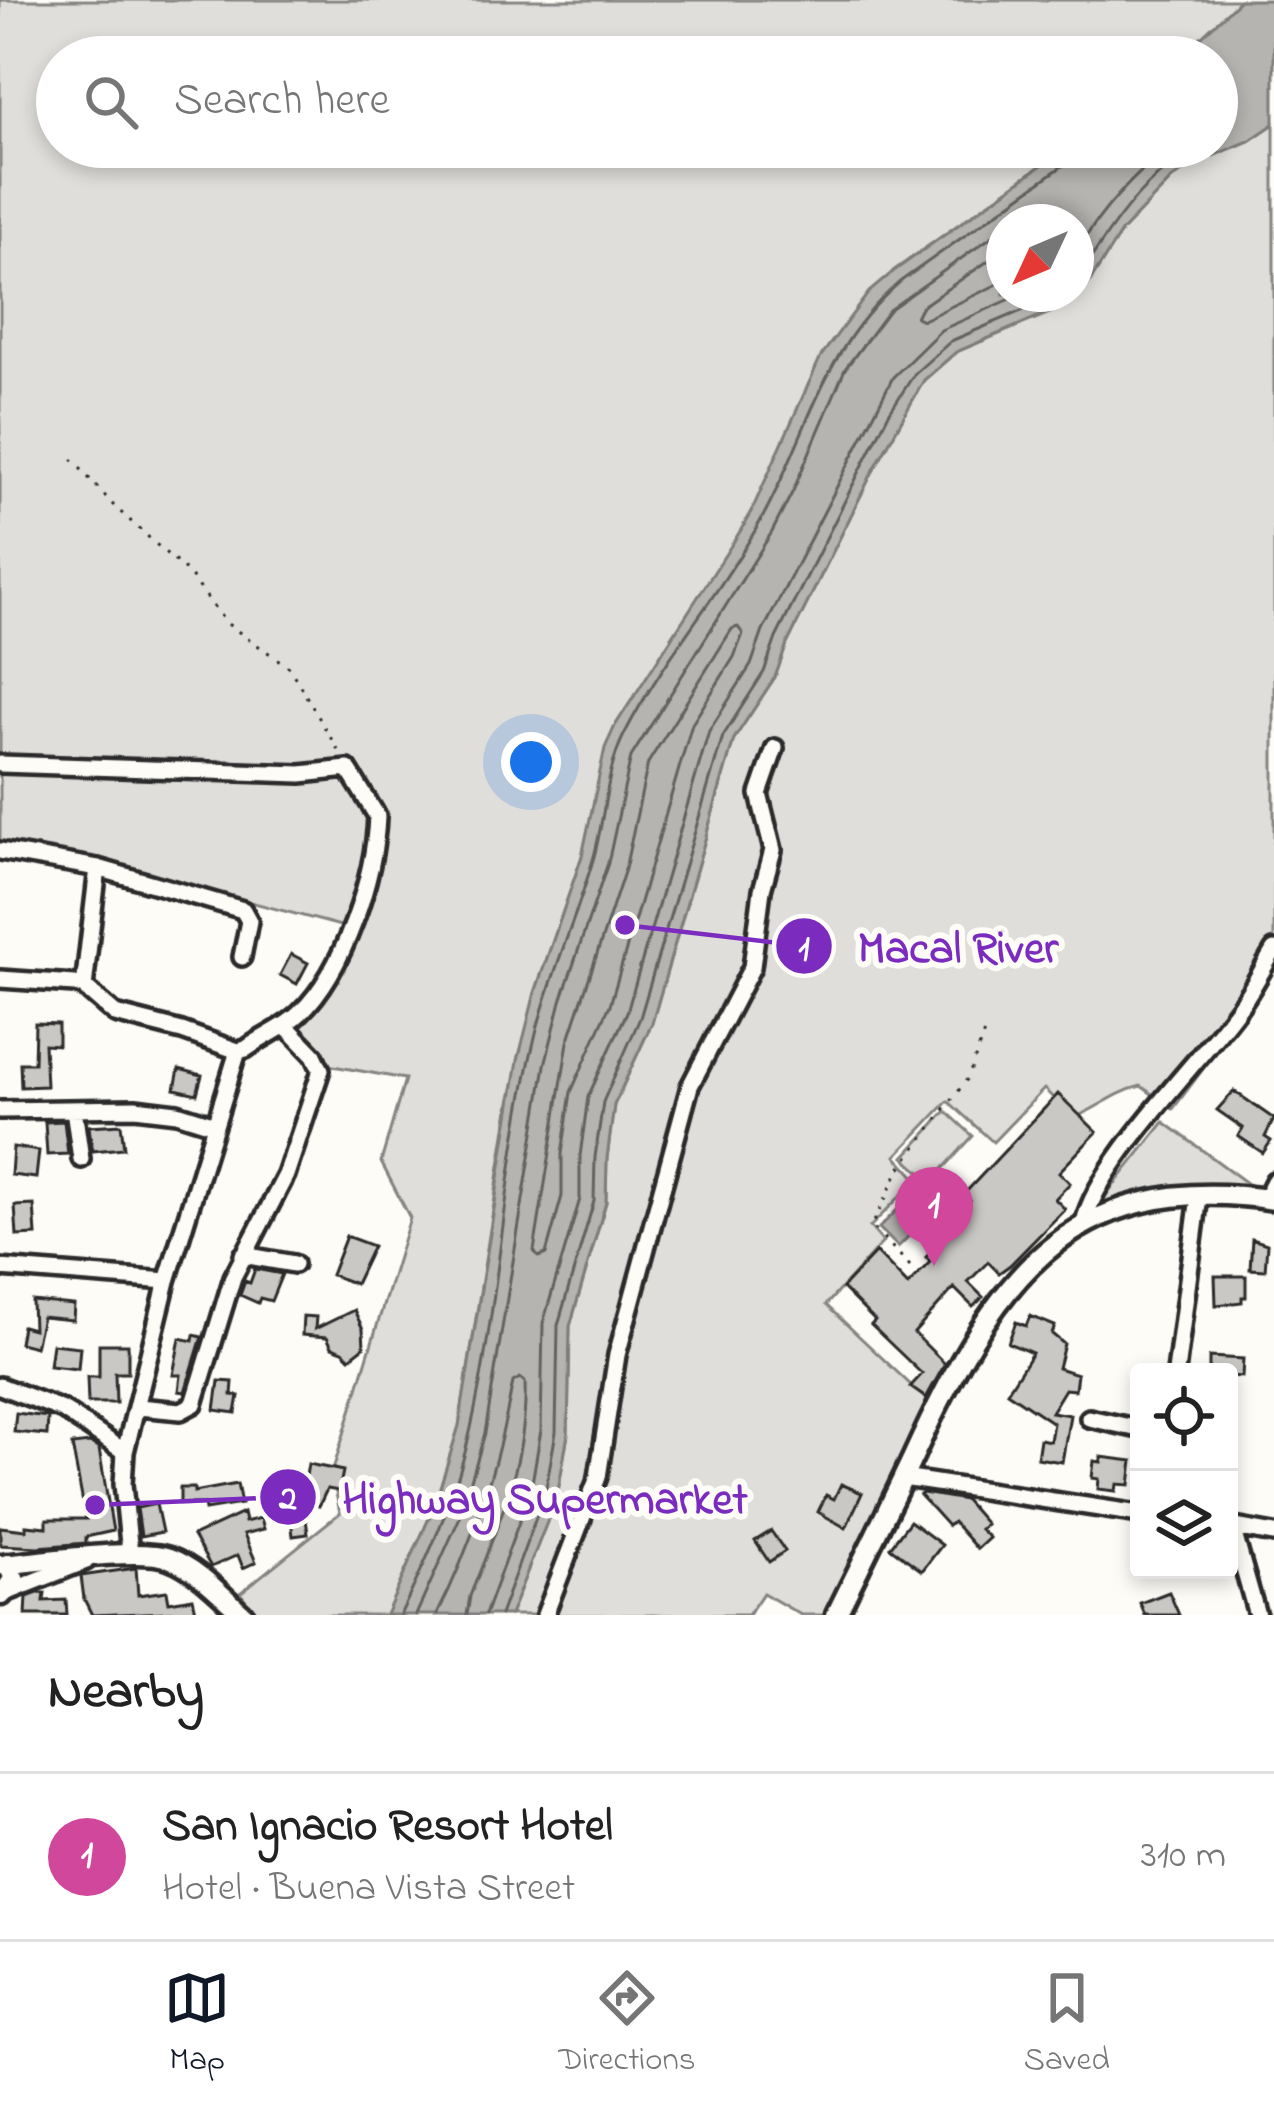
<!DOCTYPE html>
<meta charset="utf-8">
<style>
body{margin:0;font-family:"Indie Flower",sans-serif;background:#f2f2f2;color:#222}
.controls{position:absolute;right:36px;bottom:36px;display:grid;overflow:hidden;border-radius:12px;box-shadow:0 6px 18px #0003}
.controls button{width:108px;height:108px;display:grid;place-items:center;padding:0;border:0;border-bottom:3px solid #e0e0e0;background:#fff;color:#222;font:60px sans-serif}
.compass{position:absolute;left:986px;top:204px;width:108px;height:108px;border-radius:50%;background:#fff;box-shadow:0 6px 18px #0003;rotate:226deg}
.you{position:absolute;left:531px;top:762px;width:42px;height:42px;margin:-30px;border:9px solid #fff;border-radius:50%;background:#1a73e8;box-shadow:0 0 0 18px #1a73e833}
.badge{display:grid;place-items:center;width:78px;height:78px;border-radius:50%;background:#111827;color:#fff;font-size:39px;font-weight:700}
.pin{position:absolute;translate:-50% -99px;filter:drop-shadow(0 3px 6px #0008)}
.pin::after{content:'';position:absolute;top:63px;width:42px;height:36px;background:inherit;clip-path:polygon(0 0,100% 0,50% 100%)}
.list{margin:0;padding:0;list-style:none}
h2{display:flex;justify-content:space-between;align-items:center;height:156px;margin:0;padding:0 48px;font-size:51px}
h2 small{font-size:39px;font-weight:400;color:#767676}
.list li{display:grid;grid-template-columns:78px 1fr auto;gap:36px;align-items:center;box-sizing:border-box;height:168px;padding:0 48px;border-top:3px solid #e0e0e0}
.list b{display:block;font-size:45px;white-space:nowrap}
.list p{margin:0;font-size:39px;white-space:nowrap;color:#767676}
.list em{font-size:39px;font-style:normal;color:#767676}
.icon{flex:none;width:66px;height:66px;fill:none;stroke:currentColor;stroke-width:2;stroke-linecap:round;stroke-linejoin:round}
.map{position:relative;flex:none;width:1274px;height:1615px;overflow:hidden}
.search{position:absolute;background:#fff;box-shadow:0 6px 18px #0003;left:36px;right:36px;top:36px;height:132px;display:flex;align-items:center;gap:30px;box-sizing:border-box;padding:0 42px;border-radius:66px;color:#767676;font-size:45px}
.sheet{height:324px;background:#fff}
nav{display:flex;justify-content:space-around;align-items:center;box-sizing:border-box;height:168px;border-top:3px solid #e0e0e0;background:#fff;font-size:33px;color:#767676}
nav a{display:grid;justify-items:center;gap:6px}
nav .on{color:#111827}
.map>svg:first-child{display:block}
.green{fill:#dfdeda;stroke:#858482;stroke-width:3}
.water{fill:#b5b4b1;stroke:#7e7d7b;stroke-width:3;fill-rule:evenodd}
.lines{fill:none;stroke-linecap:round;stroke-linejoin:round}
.shore{stroke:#626261;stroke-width:3}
.building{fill:#c9c8c4;stroke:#2b2b2b;stroke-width:3}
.minor-casing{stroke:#2b2b2b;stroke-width:24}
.major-casing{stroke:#2b2b2b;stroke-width:27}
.path{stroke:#2b2b2b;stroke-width:3;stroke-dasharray:3 9;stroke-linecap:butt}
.minor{stroke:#fdfcf7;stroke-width:15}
.major{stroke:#fdfcf7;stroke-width:18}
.leader{fill:none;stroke:#7b2cbf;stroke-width:4.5}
.callout-dot{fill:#7b2cbf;stroke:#fdfcf7;stroke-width:4.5}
.mark-label{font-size:36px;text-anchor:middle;font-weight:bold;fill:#fff}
.callout-label{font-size:45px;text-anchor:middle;font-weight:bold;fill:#7b2cbf;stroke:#fdfcf7;stroke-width:12;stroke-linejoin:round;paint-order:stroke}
</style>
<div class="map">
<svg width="1274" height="1615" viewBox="0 0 1274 1615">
<rect width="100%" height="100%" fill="#fdfcf7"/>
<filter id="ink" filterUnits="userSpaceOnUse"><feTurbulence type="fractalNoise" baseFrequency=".00833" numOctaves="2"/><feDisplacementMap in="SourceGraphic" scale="24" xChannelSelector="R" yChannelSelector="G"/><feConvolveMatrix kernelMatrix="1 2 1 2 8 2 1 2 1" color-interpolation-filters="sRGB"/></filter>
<g filter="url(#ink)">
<!-- green -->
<path class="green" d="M0 0H1240L1180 57H57V147H1067L893 271 785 442 768 481 722 564 615 726 582 856 535 993 510 1102 459 1426 434 1507 386 1615H257L240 1593 340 1513 332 1473 410 1218 381 1162 405 1079 328 1065 295 1025 352 929 96 861 0 841Z
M1274 124V956L1255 1000 1173 1109 1141 1086C1116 1092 1098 1108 1074 1118L1044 1089 993 1142 948 1101 896 1156 917 1179 870 1227 883 1242 826 1305 932 1405 825 1615H801L763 1593 748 1615H510L557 1496 568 1434 570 1326 606 1202 607 1158 614 1105 652 1023 734 739 775 677 787 644 872 473 924 380 956 352 1050 313 1087 286 1122 231 1172 179 1193 164 1249 141Z
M946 1111 973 1136 931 1182 904 1157Z
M1164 1122 1270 1200 1186 1196 1083 1224Z"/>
<!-- water -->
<path class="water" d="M1240 0H1274V124L1249 141 1193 164 1172 179 1122 231 1087 286 1070 303 956 352 924 380 872 473 787 644 775 677 734 739 652 1023 614 1105 607 1158 606 1202 570 1326 568 1434 557 1497 510 1615H386L434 1507 459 1426 518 1060 535 993 582 856 605 748 615 726 748 519 821 356 869 292 894 271 1067 147H1217V57H1180ZM1004 222H1076V294H1004Z
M906 1201 925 1220 898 1247 879 1228Z"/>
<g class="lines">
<!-- shore -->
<path class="shore" d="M1004 250 921 307 916 317 923 320 1004 281
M1076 252C1101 211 1132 176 1170 147
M1076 281C1110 229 1142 177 1199 147
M738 627 743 634 734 657 692 724 610 1005 571 1092 562 1154V1196L546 1254 538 1257 534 1251 568 1042 625 869 648 763 732 629Z
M400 1615C429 1556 457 1493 471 1428 500 1298 504 1163 536 1033 551 974 576 918 593 860 605 820 605 774 623 737 661 661 719 596 760 522 809 434 820 350 901 281L1068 162 1073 147
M416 1615 460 1517 485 1433 545 1065 561 1001 608 863 631 757 772 532 793 491 845 369 889 310 1004 228
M437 1615C474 1541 498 1463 513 1382L520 1378 525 1382C528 1459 498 1526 470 1596L467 1615
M485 1615 531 1489 541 1430 543 1323 580 1199V1156L588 1097 627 1012 709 731 751 665 763 631 893 377 941 330 1022 294
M500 1615 545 1493 556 1432 558 1325 594 1201 595 1157 603 1102 640 1018 723 736 764 672 776 638 889 413 915 373 951 341 1061 294"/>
</g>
<!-- building -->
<path class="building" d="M291 954 308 963 297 984 280 975Z
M35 1023 58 1024V1045L44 1044 46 1086 21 1087 20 1063H34Z
M179 1069 202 1075 197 1094 175 1089Z
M1234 1091 1274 1119 1265 1137 1271 1141 1263 1153 1238 1136 1243 1128 1217 1110Z
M1058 1094 1097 1132 1059 1172 1070 1183 1055 1199 1065 1209 1010 1265 999 1273 988 1262 968 1282 983 1297 973 1307 954 1288 914 1333 945 1364 926 1398 910 1387 922 1374 871 1325 875 1321 842 1288 876 1252 908 1285 930 1262 926 1257 940 1243 934 1237 970 1200 964 1194Z
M64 1121 68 1154 47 1155 45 1122Z
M121 1124 124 1148 92 1151 89 1126Z
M13 1147 39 1151 36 1178 11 1175Z
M34 1205 36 1235 17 1236 15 1206Z
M346 1236 373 1246 355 1284 331 1275Z
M1252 1239 1267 1244 1265 1270 1250 1269Z
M255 1269 282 1274 271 1301 260 1298 258 1303 240 1295 245 1281 250 1283Z
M1215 1276H1246V1297H1242V1302L1216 1305Z
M32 1301 74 1305 73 1320 42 1317 35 1347 19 1343 22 1326 33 1329Z
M354 1310 363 1329 364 1347 350 1358 343 1351 332 1347 327 1337 302 1335 303 1316 316 1317 315 1329Z
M1030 1316 1055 1326 1052 1334 1064 1344 1058 1368 1077 1374 1075 1390 1065 1389 1051 1412 1070 1415 1062 1462 1037 1458 1040 1439 1050 1441 1053 1423 1007 1392 1032 1353 1008 1343 1016 1322 1026 1326Z
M194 1335 202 1337 185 1392 179 1391 181 1375H173L180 1338 193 1341Z
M52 1344 80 1347 78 1369 49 1366Z
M99 1344H128V1373H115L116 1403H88L87 1377H99Z
M1209 1357 1243 1359 1242 1377 1229 1376V1372H1209Z
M219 1381 233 1382 232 1395 239 1396 236 1413 215 1410Z
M16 1413 48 1417 47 1435 14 1432Z
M90 1443 99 1449 113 1531 86 1537V1543L38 1547 0 1545V1527L26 1530V1525L47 1527V1519H86L72 1445Z
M1101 1457 1133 1461 1130 1485 1117 1484 1116 1491 1098 1489 1099 1479 1092 1478 1094 1461 1101 1462Z
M308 1464 343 1471 339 1491 327 1489 319 1506 304 1503 308 1534 293 1536 290 1511 284 1510 288 1489 303 1494Z
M237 1484 241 1504 205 1510 204 1504H180V1488H194V1492Z
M841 1484 862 1493 846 1528 818 1512 826 1495 834 1499Z
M923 1493 965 1500 986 1524 980 1529 989 1538 977 1549 953 1522 948 1526 920 1495Z
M156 1504 162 1532 141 1536 137 1508Z
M243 1513 245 1522 261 1518 264 1529 244 1534 256 1562 243 1568 238 1555 211 1567 193 1536Z
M910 1521 942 1545 922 1571 890 1547Z
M771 1531 785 1551 769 1562 755 1541Z
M136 1568 138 1595 167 1591 169 1602 193 1598 196 1611 92 1615 84 1599 81 1576Z
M1169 1592 1179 1615H1145L1140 1603Z
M38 1593H45L44 1601 66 1600 67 1615H26L27 1597Z"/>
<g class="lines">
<defs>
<path id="minor" d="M0 764 301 774 348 769 377 816C375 876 344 971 300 1013 285 1028 263 1036 246 1049L238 1051 182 1031 115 1014 84 987 75 984 0 979
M0 851 98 868 243 910 249 921 242 957
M84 987 98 868
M74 1109 81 1159
M0 1110 135 1108 177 1113 215 1125
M1265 1199 1274 1181
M1084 1223C1097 1162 1201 1061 1240 1006 1253 988 1263 968 1274 950
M243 1255 294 1264
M0 1268 167 1281
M1176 1372 1199 1196
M0 1386 63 1410 125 1452
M138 1407 181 1411 194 1404 233 1277 286 1175 321 1070 314 1055 285 1025
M1089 1418 1139 1429
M903 1478 1139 1514
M1229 1526 1274 1534
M1232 1527 1257 1615
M130 1554 123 1484 125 1452 167 1281 238 1051
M3 1594 86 1561
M545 1615 598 1477 617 1355 690 1086 752 967 762 890 773 850 759 794 775 748"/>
<path id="major" d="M0 1565C37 1562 139 1547 169 1558 198 1569 221 1595 244 1615
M2 1595 14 1578 7 1564
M836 1615C862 1562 888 1510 913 1457 991 1288 1064 1168 1274 1200"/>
</defs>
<!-- minor casing -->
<use href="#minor" class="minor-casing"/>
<!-- major casing -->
<use href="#major" class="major-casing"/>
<!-- path -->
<path class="path" d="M72 459 114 506 190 575 226 623 289 667 342 757
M910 1266 872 1226 899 1170 968 1078 985 1030"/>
<!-- minor -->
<use href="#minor" class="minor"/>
<!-- major -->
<use href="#major" class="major"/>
</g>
</g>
<!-- callouts -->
<path class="leader" d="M625 925L804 946M95 1505L288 1497"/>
<g class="callout-dot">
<circle cx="625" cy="925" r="12"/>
<circle cx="95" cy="1505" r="12"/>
<circle cx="804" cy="946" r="30"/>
<circle cx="288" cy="1497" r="30"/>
</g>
<g class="mark-label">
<text x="804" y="959">1</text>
<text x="288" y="1509">2</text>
</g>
<g class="callout-label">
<text x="958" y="962">Macal River</text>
<text x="545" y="1513">Highway Supermarket</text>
</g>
</svg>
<div class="controls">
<button><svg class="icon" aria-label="locate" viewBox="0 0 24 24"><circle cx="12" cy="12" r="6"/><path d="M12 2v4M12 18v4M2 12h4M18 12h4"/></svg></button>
<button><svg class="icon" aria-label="layers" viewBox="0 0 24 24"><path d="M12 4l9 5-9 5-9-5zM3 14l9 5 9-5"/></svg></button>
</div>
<svg class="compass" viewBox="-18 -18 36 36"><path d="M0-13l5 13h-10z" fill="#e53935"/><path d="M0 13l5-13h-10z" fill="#767676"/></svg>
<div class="you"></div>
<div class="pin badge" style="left:934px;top:1266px;background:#d1479c">1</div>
<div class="search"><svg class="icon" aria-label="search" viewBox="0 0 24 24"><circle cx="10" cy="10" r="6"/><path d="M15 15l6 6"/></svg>Search here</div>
</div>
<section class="sheet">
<h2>Nearby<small></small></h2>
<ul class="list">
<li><span class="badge" style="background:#d1479c">1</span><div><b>San Ignacio Resort Hotel</b><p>Hotel · Buena Vista Street</p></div><em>310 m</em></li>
</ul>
</section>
<nav>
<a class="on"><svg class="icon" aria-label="map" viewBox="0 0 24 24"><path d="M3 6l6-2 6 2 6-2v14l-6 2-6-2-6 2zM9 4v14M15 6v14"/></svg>Map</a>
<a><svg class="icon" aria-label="directions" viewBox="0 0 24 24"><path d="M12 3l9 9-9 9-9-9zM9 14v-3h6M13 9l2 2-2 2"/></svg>Directions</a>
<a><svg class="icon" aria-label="saved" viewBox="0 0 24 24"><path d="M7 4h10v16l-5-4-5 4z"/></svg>Saved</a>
</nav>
